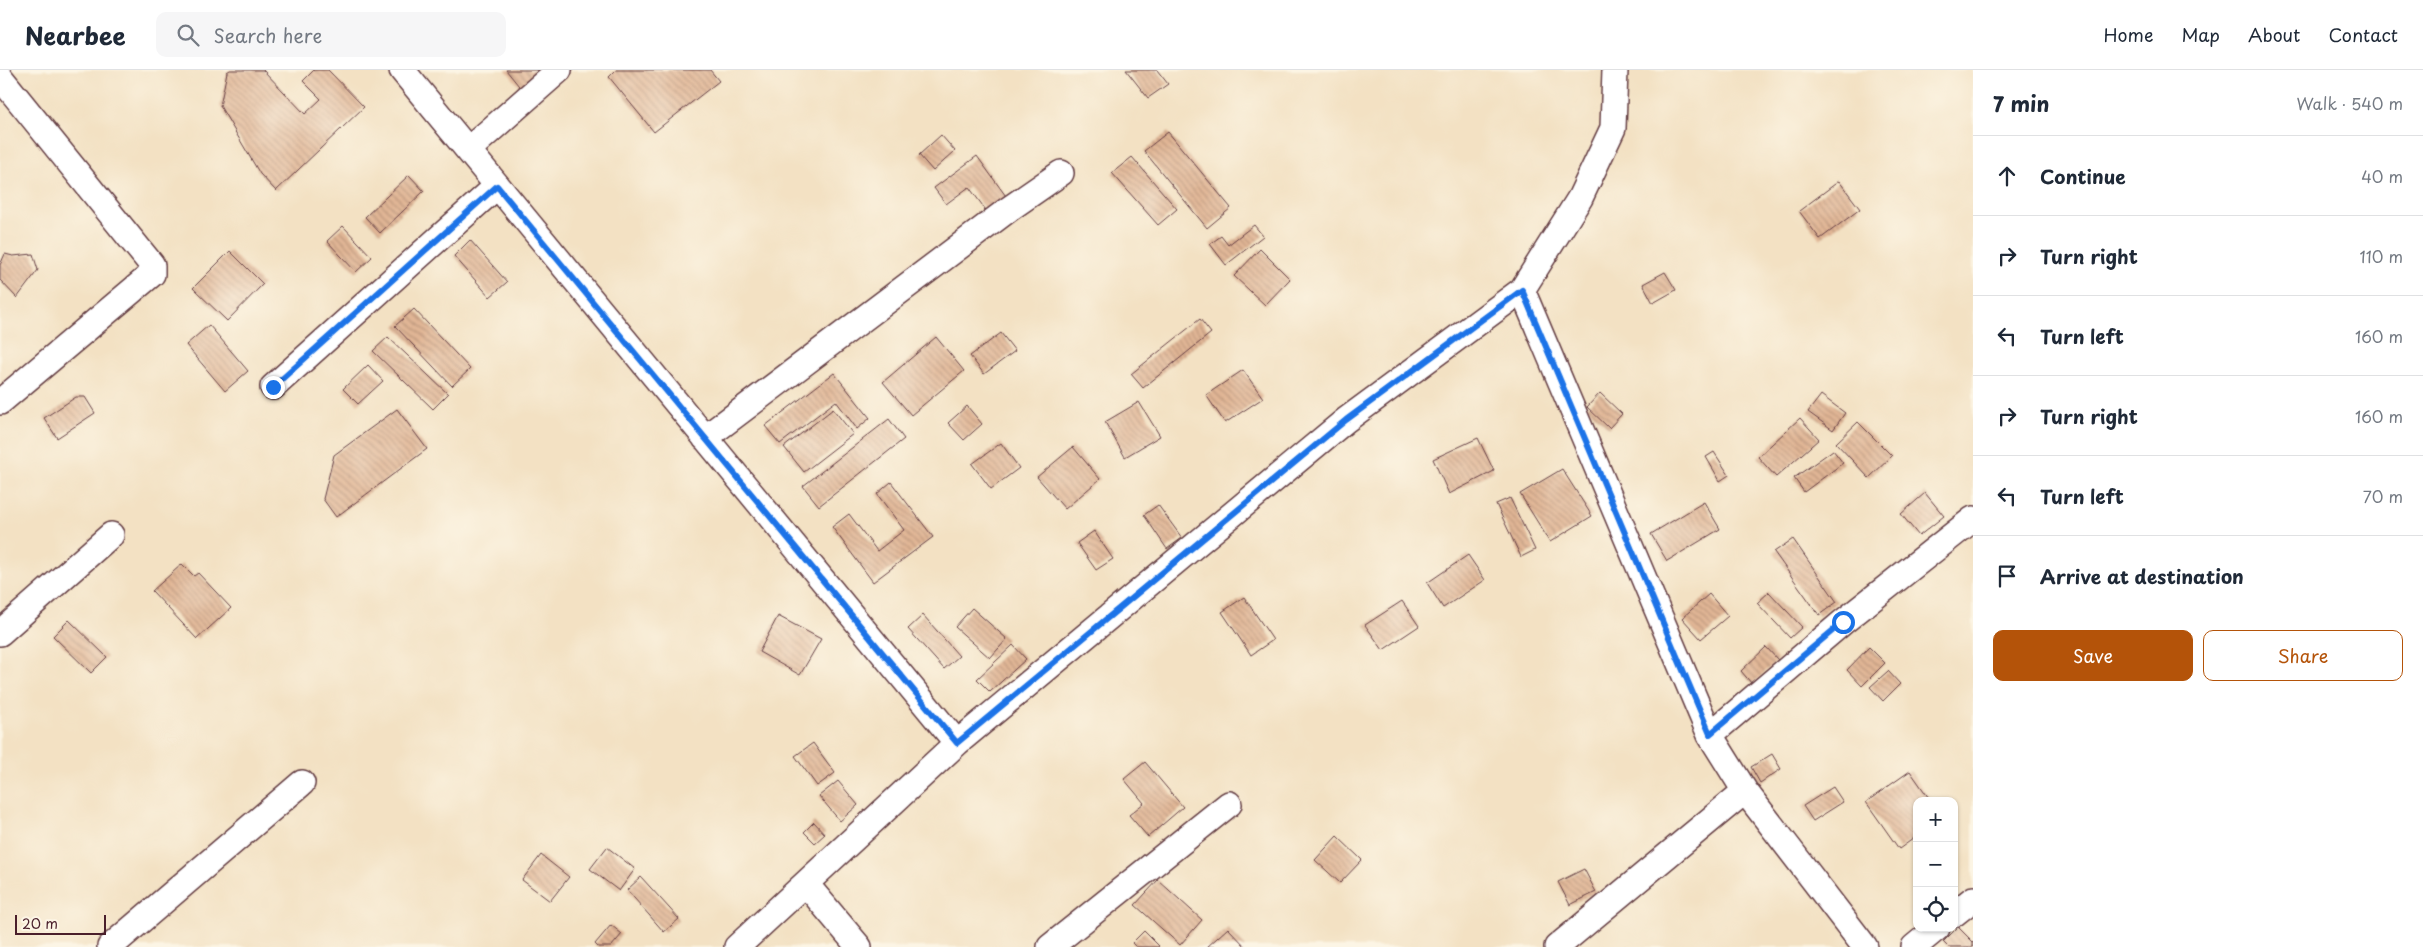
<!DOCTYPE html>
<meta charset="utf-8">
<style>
body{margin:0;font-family:"Playpen Sans",sans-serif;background:#f6f6f7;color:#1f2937}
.controls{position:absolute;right:15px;bottom:15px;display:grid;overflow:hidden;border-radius:10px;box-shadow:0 1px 4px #0004}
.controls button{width:45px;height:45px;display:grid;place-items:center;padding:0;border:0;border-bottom:1px solid #e0e1e3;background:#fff;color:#1f2937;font:25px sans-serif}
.scale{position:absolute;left:15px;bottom:12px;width:91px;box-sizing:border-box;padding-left:5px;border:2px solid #4a1f2b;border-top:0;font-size:14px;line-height:18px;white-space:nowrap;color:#4a1f2b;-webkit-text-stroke:4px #fcf5e5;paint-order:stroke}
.stop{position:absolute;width:15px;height:15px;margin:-11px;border:4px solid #1a73e8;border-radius:50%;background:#fff}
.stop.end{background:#1a73e8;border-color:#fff;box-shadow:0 1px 5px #0008}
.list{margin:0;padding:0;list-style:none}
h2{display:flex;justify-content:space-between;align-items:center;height:65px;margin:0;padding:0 20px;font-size:21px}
h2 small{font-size:16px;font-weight:400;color:#747a83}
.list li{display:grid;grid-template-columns:32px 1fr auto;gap:15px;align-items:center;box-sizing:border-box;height:80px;padding:0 20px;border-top:1px solid #e0e1e3}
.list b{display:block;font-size:19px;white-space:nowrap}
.list em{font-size:16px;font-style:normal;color:#747a83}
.actions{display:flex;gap:10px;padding:15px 20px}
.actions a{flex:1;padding:11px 0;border:1px solid #b45309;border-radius:10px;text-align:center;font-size:18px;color:#b45309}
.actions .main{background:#b45309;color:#fff}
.icon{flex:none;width:28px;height:28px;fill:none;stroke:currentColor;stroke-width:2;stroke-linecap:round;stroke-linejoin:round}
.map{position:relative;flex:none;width:1973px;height:877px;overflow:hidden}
header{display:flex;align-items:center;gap:30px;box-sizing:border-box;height:70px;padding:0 25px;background:#fff;border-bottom:1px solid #e0e1e3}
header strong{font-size:24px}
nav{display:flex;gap:28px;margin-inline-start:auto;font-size:18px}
.search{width:350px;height:45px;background:#f6f6f7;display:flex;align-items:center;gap:12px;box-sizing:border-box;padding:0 18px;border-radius:10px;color:#747a83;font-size:19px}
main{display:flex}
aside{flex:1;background:#fff}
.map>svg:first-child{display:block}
.building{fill:url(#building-back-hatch)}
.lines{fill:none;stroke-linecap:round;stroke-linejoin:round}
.minor-casing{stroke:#633c42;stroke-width:28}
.minor{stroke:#fff;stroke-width:25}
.route{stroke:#1a73e8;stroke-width:6}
</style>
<header>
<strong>Nearbee</strong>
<div class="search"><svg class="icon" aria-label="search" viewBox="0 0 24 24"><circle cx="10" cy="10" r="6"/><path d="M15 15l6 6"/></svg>Search here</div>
<nav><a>Home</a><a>Map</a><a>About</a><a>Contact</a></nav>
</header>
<main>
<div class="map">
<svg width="1973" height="877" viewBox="0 0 1973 877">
<defs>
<pattern id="building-back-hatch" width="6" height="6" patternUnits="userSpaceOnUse" patternTransform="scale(1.25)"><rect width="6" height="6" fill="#e1b695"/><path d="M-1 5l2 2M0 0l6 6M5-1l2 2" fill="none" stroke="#b8937a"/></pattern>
</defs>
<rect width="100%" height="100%" fill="#fcf5e5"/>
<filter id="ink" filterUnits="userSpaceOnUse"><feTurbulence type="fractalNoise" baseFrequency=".02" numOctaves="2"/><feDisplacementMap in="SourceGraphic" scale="10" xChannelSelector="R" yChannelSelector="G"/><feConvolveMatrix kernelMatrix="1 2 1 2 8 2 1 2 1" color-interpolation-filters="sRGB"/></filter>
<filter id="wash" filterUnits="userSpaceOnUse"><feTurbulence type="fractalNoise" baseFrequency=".0096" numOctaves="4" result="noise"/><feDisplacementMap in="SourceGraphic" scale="20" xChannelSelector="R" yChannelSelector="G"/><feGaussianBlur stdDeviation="1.12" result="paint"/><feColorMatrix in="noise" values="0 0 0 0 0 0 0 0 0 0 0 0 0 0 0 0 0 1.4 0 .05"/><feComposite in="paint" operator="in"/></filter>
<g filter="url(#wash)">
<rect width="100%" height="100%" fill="#f3e1c3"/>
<g id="blocks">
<!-- building -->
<path class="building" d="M230 0H263L305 44 321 29 303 11 314 0H328L364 37 276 121 260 104 220 36 227 2Z
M506 0H541L523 21Z
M616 0H710L719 11 654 62 609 7Z
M1126 0H1157L1168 14 1148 28Z
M1168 62 1231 138 1207 158 1144 81Z
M941 65 955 81 933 101 919 85Z
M977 86 1008 129 988 143 969 117 946 134 934 118Z
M1132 87 1177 139 1158 155 1112 103Z
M409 105 424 121 380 163 365 147Z
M1839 111 1860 139 1820 169 1799 141Z
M1254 155 1263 166 1226 195 1210 174 1221 166 1228 175Z
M343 156 372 187 356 202 327 171Z
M470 170 507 212 490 227 454 186Z
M1260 179 1290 209 1265 235 1234 206Z
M230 181 263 214 227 251 193 218Z
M5 184 13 186 33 184 38 200 17 228 0 210V195Z
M1665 202 1676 220 1653 233 1643 214Z
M414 239 470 299 452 316 395 256Z
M1200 249 1211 263 1143 318 1131 304Z
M209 255 248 301 225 321 186 275Z
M1001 263 1015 281 984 304 970 286Z
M388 267 448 324 433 339 373 281Z
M936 267 964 301 911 345 883 312Z
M368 295 383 311 358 334 343 319Z
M1243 300 1263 328 1225 353 1206 325Z
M834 303 870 348 857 359 836 331 780 374 765 356Z
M1600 323 1622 344 1609 358 1587 337Z
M1821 325 1845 343 1833 360 1808 342Z
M76 327H85L95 343 57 368 44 348Z
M1139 332 1160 366 1125 387 1105 352Z
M967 336 982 354 964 370 948 353Z
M397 339 427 379 336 447 323 429 334 385Z
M833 339 853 364 804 402 784 377Z
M1800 348 1819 369 1776 407 1758 387Z
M889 349 904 369 819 436 803 416Z
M1858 352 1892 386 1869 408 1836 373Z
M1478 368 1494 401 1449 424 1433 389Z
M1001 373 1019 398 991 419 972 394Z
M1073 377 1100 409 1065 439 1037 407Z
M1833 380 1843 393 1804 422 1794 408Z
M1714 382 1729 405 1720 411 1706 387Z
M1562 399 1592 446 1550 472 1520 424Z
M891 412 933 467 873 512 832 457 849 444 877 481 904 460 877 424Z
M1925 423 1944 446 1919 466 1901 444Z
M1510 428 1535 480 1521 487 1496 434Z
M1704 432 1720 459 1667 491 1651 464Z
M1158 435 1182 468 1167 479 1144 445Z
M1094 461 1113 489 1096 500 1077 473Z
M1793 469 1837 532 1819 545 1774 482Z
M1468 485 1485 510 1443 538 1427 513Z
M182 494 194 506 198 503 231 538 197 569 152 521Z
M1769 522 1802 557 1790 568 1757 533Z
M1709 524 1728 546 1701 569 1682 548Z
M1244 527 1273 570 1251 585 1222 542Z
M1402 531 1419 556 1383 580 1365 555Z
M972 538 1007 569 990 588 955 557Z
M923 545 959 586 944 599 908 559Z
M778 546 821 569 800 605 759 582Z
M69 550 107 587 91 603 53 566Z
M1013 575 1026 589 990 622 977 609Z
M1766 577 1778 590 1752 614 1741 601Z
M1869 577 1885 593 1862 616 1847 600Z
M1888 601 1900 614 1883 631 1870 617Z
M813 673 835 703 817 716 795 686Z
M1772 684 1781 699 1760 713 1751 697Z
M1145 692 1183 737 1148 767 1129 745 1144 733 1124 709Z
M1910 701 1931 731H1917V766L1899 779 1866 732Z
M838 711 858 735 840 751 819 726Z
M1833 717 1843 732 1813 751 1803 736Z
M814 752 825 764 815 773 804 762Z
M1337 766 1362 790 1340 813 1315 790Z
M607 777 635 799 619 821 590 799Z
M541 785 569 807 550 831 522 810Z
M1584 799 1596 822 1570 835 1558 812Z
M641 807 679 849 664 862 627 820Z
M1158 810 1202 850 1180 875 1135 835Z
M611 855 622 864 611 877H598L595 874Z
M1958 857 1973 872V877H1948L1943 872Z
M1228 858 1246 877H1207Z
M1144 861 1159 876 1158 877H1136L1132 873Z"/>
</g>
</g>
<g filter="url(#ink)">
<use href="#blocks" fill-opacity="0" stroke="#633c42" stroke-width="1"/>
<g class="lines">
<defs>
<path id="minor" d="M402 0 957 673 737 877
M0 7 152 195V204L0 332
M468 80 559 0
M1522 220 1710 665 1745 721 1865 877
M273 317 497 116
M705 368 1009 139 1061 103
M0 563 111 465
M1710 665 1843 552 1973 449
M957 673 1346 350 1522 220 1580 128 1613 58 1615 0
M806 814 859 877
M1954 844 1973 829
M110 877 302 713
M1050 877 1229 734
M1557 877 1745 721
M1914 877 1937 858"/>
</defs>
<!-- minor casing -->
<use href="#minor" class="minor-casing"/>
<!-- minor -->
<use href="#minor" class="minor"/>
</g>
</g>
<g class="lines" filter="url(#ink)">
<!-- route -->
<path class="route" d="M273 317 497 116 957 673 1346 350 1522 220 1710 664 1843 552"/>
</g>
</svg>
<div class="controls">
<button>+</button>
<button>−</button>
<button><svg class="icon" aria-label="locate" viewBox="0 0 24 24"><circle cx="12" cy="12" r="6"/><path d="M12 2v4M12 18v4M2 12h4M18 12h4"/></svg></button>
</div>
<div class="scale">20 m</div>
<div class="stop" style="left:1843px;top:552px"></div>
<div class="stop end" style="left:273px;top:317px"></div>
</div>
<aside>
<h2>7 min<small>Walk · 540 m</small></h2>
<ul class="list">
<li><svg class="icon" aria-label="ahead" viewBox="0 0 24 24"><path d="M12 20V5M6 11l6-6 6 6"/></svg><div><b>Continue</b></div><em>40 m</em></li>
<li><svg class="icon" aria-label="right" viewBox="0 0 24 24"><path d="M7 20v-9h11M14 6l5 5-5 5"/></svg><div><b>Turn right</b></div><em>110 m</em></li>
<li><svg class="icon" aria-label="left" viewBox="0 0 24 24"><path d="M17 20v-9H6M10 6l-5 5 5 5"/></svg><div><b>Turn left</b></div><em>160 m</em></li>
<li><svg class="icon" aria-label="right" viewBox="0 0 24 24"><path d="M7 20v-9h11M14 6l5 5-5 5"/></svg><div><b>Turn right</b></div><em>160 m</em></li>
<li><svg class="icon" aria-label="left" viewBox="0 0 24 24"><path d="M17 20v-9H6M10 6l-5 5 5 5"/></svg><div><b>Turn left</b></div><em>70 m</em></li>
<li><svg class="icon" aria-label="arrive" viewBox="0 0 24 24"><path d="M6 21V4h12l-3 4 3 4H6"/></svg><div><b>Arrive at destination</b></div></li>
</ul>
<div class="actions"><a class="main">Save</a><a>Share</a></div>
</aside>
</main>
